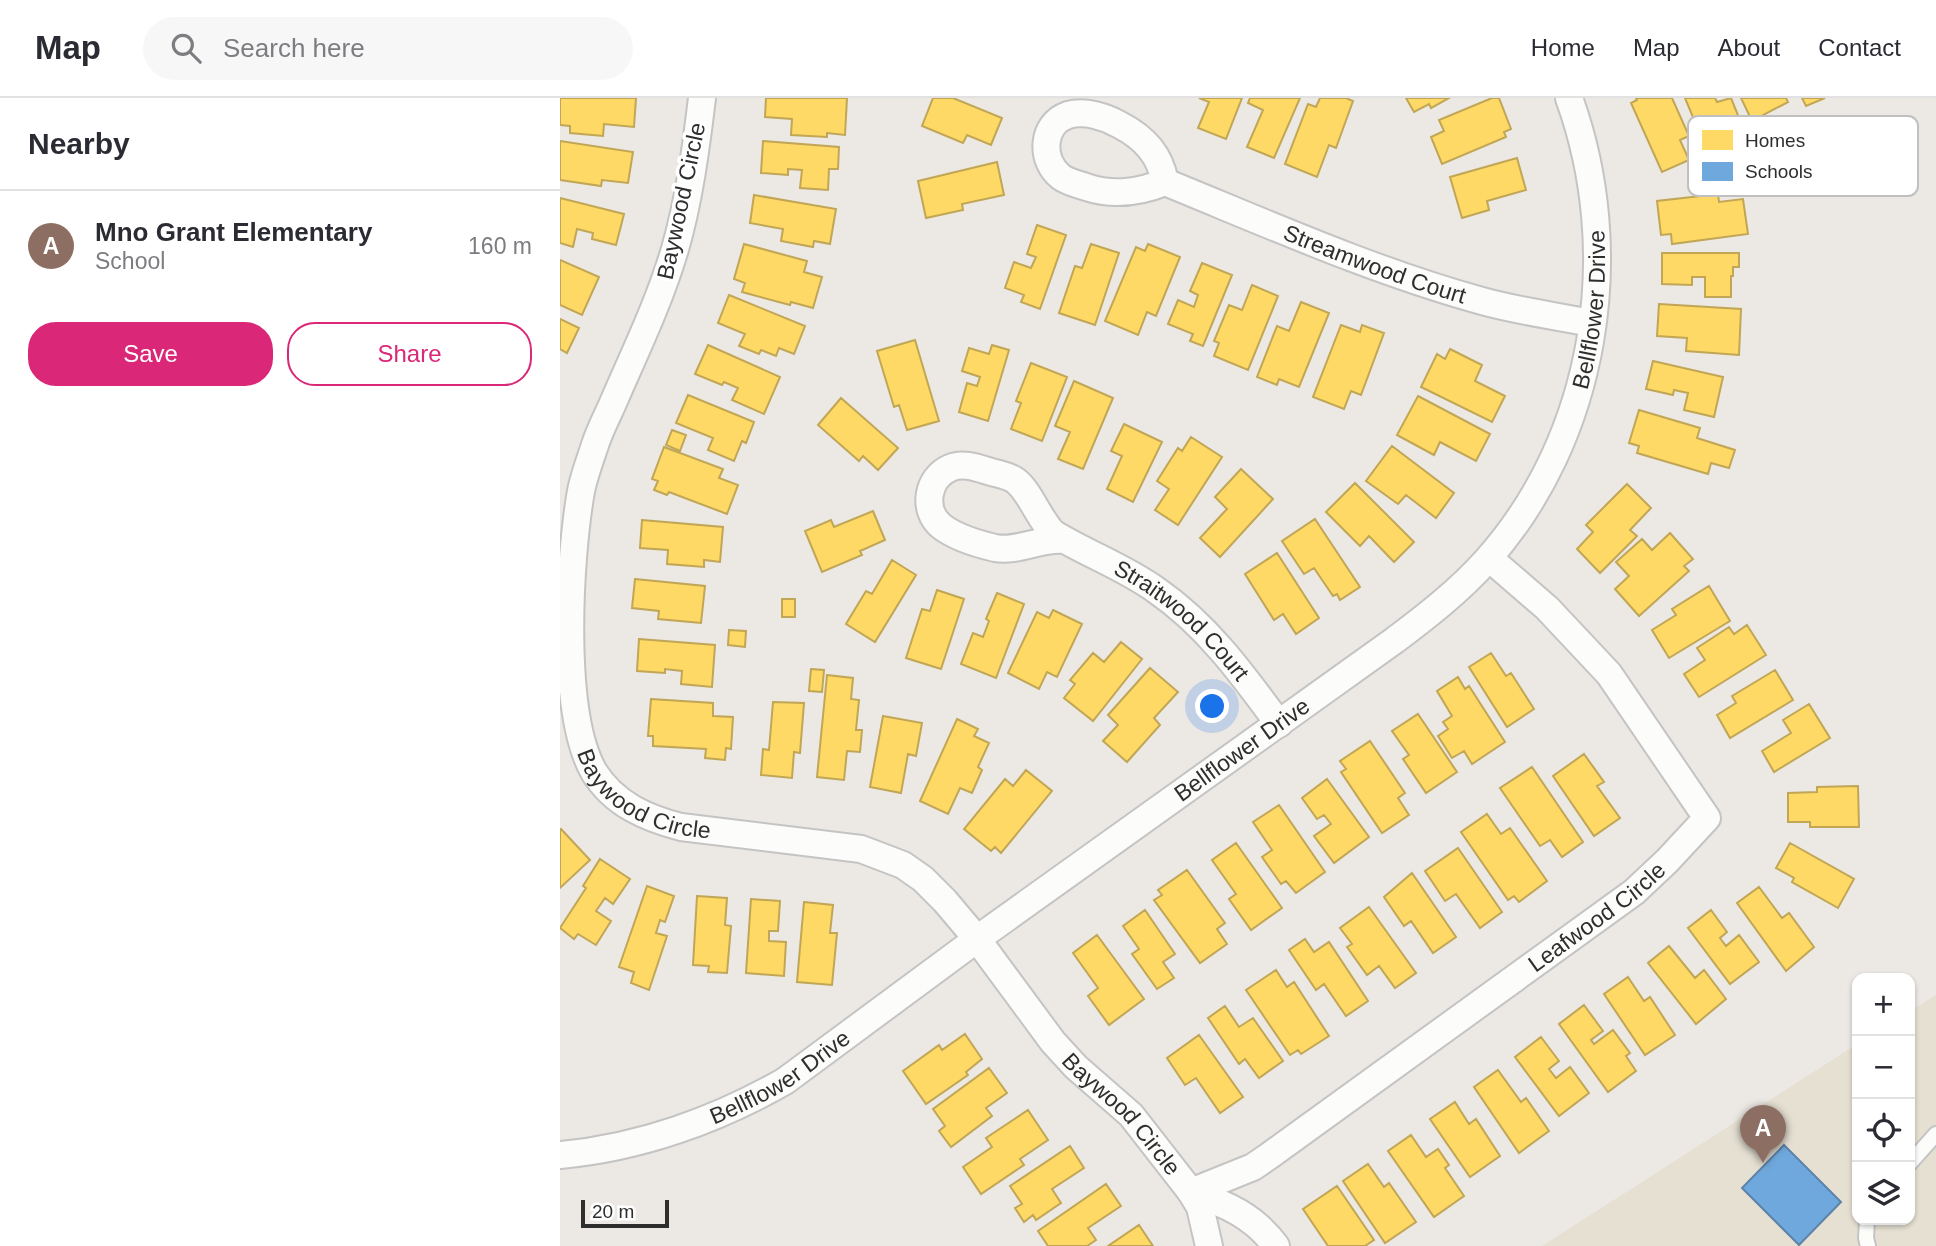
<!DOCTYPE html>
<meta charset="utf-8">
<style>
body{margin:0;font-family:Helvetica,sans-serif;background:#f7f7f7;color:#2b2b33}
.controls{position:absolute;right:21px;bottom:21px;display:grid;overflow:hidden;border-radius:14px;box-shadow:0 2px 5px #0004}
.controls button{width:63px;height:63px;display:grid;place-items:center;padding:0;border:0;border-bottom:2px solid #e1e1e2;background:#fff;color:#2b2b33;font:35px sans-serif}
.scale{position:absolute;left:21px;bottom:18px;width:88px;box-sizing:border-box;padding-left:7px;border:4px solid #2e2e2e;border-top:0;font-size:19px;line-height:24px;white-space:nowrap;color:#2e2e2e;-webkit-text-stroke:5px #fff;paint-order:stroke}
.you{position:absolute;left:653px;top:609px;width:24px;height:24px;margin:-18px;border:5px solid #fff;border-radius:50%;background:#1a73e8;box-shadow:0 0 0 10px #1a73e833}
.badge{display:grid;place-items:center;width:46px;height:46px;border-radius:50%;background:#db2777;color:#fff;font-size:23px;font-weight:700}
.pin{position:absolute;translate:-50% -58px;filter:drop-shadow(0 2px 4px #0008)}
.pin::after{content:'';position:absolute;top:37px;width:24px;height:21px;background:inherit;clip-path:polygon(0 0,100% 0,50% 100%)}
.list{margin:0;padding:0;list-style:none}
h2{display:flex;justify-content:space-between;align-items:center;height:91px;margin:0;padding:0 28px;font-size:30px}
h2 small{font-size:23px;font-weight:400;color:#7c7c81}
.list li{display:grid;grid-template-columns:46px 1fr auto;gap:21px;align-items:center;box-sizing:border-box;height:112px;padding:0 28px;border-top:2px solid #e1e1e2}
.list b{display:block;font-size:26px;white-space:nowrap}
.list p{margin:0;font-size:23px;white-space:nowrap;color:#7c7c81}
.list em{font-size:23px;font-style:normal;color:#7c7c81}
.actions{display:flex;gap:14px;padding:21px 28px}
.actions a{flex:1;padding:16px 0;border:2px solid #db2777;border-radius:28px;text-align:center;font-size:24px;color:#db2777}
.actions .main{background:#db2777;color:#fff}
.icon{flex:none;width:38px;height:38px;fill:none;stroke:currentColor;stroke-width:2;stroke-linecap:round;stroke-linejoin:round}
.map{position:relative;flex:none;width:1376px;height:1148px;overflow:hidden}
header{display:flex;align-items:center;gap:42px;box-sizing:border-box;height:98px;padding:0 35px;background:#fff;border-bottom:2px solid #e1e1e2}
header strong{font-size:33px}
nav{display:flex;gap:38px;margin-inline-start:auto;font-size:24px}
.search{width:490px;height:63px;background:#f7f7f7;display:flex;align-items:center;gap:18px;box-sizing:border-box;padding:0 24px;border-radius:38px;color:#7c7c81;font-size:26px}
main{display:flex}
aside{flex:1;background:#fff}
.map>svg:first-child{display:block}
.education{fill:#e6e0d3}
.homes{fill:#ffd966;stroke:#c0a655;stroke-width:2}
.schools{fill:#6fa8dc;stroke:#5c83a8;stroke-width:2}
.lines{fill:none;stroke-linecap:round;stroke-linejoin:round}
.service-casing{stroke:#c5c4c5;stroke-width:18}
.minor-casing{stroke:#c5c4c5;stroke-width:30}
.service{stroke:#fcfcfb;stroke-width:14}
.minor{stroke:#fcfcfb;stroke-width:26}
.labels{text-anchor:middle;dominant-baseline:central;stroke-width:7;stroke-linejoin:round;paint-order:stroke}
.street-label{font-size:23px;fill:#2e2e2e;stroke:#fff}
.key{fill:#fff;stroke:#c0c0c0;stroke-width:2}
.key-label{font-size:19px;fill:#2e2e2e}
</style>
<header>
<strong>Map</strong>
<div class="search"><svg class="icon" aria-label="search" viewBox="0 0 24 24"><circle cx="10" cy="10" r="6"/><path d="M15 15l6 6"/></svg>Search here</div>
<nav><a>Home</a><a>Map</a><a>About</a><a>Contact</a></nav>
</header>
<main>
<aside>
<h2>Nearby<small></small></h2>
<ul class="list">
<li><span class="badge" style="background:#8d6e63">A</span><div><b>Mno Grant Elementary</b><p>School</p></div><em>160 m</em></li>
</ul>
<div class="actions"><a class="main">Save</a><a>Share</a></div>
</aside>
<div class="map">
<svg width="1376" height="1148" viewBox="0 0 1376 1148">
<rect width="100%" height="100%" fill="#ece8e4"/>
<!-- education -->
<path class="education" d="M1376 897V1148H982L1297 946V1122H1350V913Z"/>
<!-- homes -->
<path class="homes" d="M0 0H76L74 29 44 26 43 38 10 35V28L0 27Z
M206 0H287L285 37 267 35V39L231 37 232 21 205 19Z
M373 0H393L442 20 431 47 407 37 403 45 362 28Z
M639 0H682L666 41 638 30 649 4Z
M690 0H740L714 60 687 49 703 12 688 5Z
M760 0H786L793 3 776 50 769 47 757 79 725 66 748 6 756 9Z
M846 0H889L871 10 869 6 854 14Z
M932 0H939L951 31 944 34 946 39 882 66 871 39 884 33 879 22Z
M1076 0H1112L1129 38 1120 42 1129 62 1102 74 1071 5 1077 2Z
M1125 0H1155L1157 4 1171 0 1184 32 1145 48Z
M1181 0H1226L1228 4 1192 23Z
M1242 0H1265L1246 8Z
M0 43 73 54 68 85 42 82 41 88 0 82Z
M203 43 279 49 278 71H269L268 92 240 90 242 72 228 71V77L201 75Z
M957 60 966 92 927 103 929 112 902 120 890 79Z
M437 64 444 97 402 106 403 112 366 120 358 83Z
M1158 96 1159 104 1183 101 1188 136 1112 146 1111 136 1101 137 1097 103Z
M194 97 276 111 270 146 254 143 253 149 221 143 223 131 190 125Z
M0 100 64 116 56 147 32 141 33 135 17 131 13 149 0 145Z
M477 127 506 137 480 211 461 204 464 197 445 190 454 164 471 170 476 159 467 156Z
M184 146 247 163 244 174 262 179 253 210 231 204 230 207 182 194 185 185 174 181Z
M531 146 559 155 535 227 499 215 515 168 522 170Z
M588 146 620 159 596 218 587 214 578 237 545 223 576 149 585 153Z
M1102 155H1179V169H1173V178H1171V199H1145V179H1132V187L1102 186Z
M0 162 39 179 22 217 0 207Z
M642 165 672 177 643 248 630 243 633 236 608 226 618 202 634 209 638 197 630 193Z
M692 187 718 198 688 272 654 258 659 245 654 243 669 207 682 212Z
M169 197 245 228 234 256 219 250 216 258 201 252 199 256 179 248 185 236 158 225Z
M741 204 769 215 739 289 719 281 717 287 697 279 717 228 729 233Z
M1099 206 1181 211 1179 257 1126 253 1127 240 1097 238Z
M0 221 19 230 7 255 0 251Z
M781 227 800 234 802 227 824 235 801 297 791 293 784 311 753 299Z
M355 242 379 323 347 332 339 307 334 309 317 253Z
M148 247 220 279 204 316 172 302 178 290 164 284 162 287 135 276Z
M432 247 449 252 428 323 399 314 407 285 417 288 420 279 402 273 409 250 429 256Z
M890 251 922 267 915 283 945 298 932 324 861 289 877 256 885 261Z
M1093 263 1163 279 1154 319 1124 312 1128 295 1114 292 1113 297 1086 291Z
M471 265 507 279 482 343 451 331 461 305 456 303Z
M514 283 553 300 523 371 498 361 510 334 495 328Z
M128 297 194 324 186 345 182 343 174 363 148 352 153 340 116 325Z
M858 298 930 336 916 363 880 344 874 357 837 337Z
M281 300 338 350 318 372 303 358 299 363 258 327Z
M1079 312 1140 330 1137 340 1175 352 1169 370 1151 365 1148 376 1077 355 1079 348 1069 345Z
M564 326 602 344 573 404 547 391 562 358 551 353Z
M112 332 126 337 120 353 106 347Z
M631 339 662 359 618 427 595 412 609 391 597 383 618 350 622 353Z
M832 348 894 395 876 420 846 397 838 406 806 383Z
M104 349 163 371 159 380 178 387 167 416 109 394 107 397 94 392 98 383 92 381Z
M681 371 713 401 660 459 640 440 667 411 655 399Z
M795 385 854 444 834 464 809 438 800 448 766 414Z
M1067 386 1091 410 1070 432 1077 438 1040 475 1017 451 1033 434 1026 427Z
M313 413 325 442 300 453 302 457 262 474 245 433 271 422 274 429Z
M755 421 800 489 780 502 777 496 773 498 754 470 744 476 722 443Z
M82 422 163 429 160 464 144 462V469L107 466 108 452 80 450Z
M1110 435 1133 461 1124 468 1129 473 1079 518 1055 491 1069 478 1056 464 1082 441 1092 452Z
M717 455 759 520 736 536 723 516 714 522 685 476Z
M332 462 356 477 315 544 286 526 306 493 312 496Z
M75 481 145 488 141 525 98 521 99 513 72 510Z
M1149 488 1170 523 1109 560 1092 532 1116 517 1112 511Z
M377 492 404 501 381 571 346 560 362 511 370 513Z
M437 495 464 506 436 580 401 566 413 535 423 539 429 523 426 521Z
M222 501H235V519H222Z
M493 512 522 526 497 579 487 574 479 591 448 575 477 514 489 520Z
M1187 527 1206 557 1139 599 1124 576 1145 562 1137 550 1169 529 1174 536Z
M169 532 186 533 185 549 168 547Z
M79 541 155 547 152 589 121 586 122 573 105 571V575L77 573Z
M561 544 582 561 533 623 504 600 515 586 510 582 533 555 544 564Z
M931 555 946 578 951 575 974 611 947 629 909 569Z
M590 570 618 594 594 620 600 627 567 664 543 643 558 627 548 617Z
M251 571 264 572 262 594 249 593Z
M1215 572 1233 602 1170 640 1157 617 1176 605 1172 598Z
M267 577 293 580 291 601 299 602 296 632H302L300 654 287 653 284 682 257 679Z
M898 579 905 591 909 588 945 644 912 666 904 653 892 660 878 638 888 631 883 624 892 618 877 593Z
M91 601 153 605V618L173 619 171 651 166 650 165 662 145 660 146 651 93 648V638H88Z
M213 604 244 605 240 655 234 654 232 680 201 677 203 651 209 652Z
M1249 606 1270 640 1214 674 1202 653 1231 635 1223 622Z
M858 616 897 674 866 695 843 661 849 657 832 633Z
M323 618 362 625 356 658 348 656 341 695 310 689Z
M397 621 418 631 414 638 429 645 418 669 422 672 412 695 400 690 388 716 360 703Z
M810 643 845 695 838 700 849 717 822 735 781 674 786 671 780 663Z
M1024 656 1044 684 1037 688 1060 720 1034 738 993 678Z
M972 669 1023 744 1002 759 990 742 980 748 940 690Z
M466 672 492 693 441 755 435 749 431 753 404 731 445 681 453 688Z
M767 681 809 739 774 765 754 738 771 726 764 717 757 721 742 700Z
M1298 688 1299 729H1250V724H1228V695L1257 694V689Z
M719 707 765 774 736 795 726 783 721 786 702 759 712 752 693 724Z
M927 716 941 736 950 730 987 783 959 804 954 798 948 802 901 734Z
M1 731 30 762 0 790V732Z
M676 745 722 810 691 832 669 801 676 796 652 762Z
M1230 745 1294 781 1278 810 1232 784 1234 780 1216 770Z
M898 750 942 814 920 830 896 796 885 803 865 773Z
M40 761 70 781 53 806 45 800 36 813 51 823 36 847 18 836 14 841 0 830 26 790 23 788Z
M627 772 665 825 657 831 667 846 640 865 594 802 602 797 598 792Z
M852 775 896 839 873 855 851 823 844 828 824 799Z
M87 788 114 798 105 824 100 822 96 835 107 838 89 892 71 885 74 874 59 869Z
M1199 789 1222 820 1229 815 1254 849 1226 873 1177 805Z
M137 798 167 800 165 827 171 828 167 875 148 874 149 868 133 867Z
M191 801 220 803 218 833H209V843L226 844 224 878 186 875Z
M244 804 273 807 270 835H277L272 887 237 884Z
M809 809 856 875 835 890 819 868 807 877 787 849 792 846 780 830Z
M585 812 615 856 603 864 614 880 597 891 572 856 579 851 563 828Z
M1151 812 1167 834 1160 840 1166 848 1179 837 1199 864 1170 886 1128 830Z
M537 837 584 901 549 927 528 898 538 890 513 855Z
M745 841 754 854 769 844 808 903 786 918 764 886 756 892 729 852Z
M1109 848 1135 880 1144 872 1166 901 1136 926 1088 865Z
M716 872 727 889 734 884 769 938 741 956 738 952 730 957 686 892Z
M1068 879 1084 903 1090 899 1115 937 1085 957 1044 896Z
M1024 907 1043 933 1031 942 1034 946 1053 932 1070 955 1066 958 1076 973 1048 994 999 926Z
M665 908 679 929 693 920 723 963 699 980 685 961 679 966 648 920Z
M405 936 422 961 406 974 408 977 366 1006 343 973 379 947 382 952Z
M639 937 683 999 660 1015 636 980 625 987 607 960Z
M981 939 999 963 989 971 996 980 1010 969 1029 995 999 1018 955 959Z
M429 970 447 995 426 1010 432 1018 391 1049 379 1033 385 1028 373 1011Z
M938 972 961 1004 966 1000 989 1033 959 1055 914 989Z
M895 1004 909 1026 916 1021 940 1058 910 1079 870 1021Z
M468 1012 488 1042 460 1061 464 1067 421 1096 403 1069 432 1049 426 1040Z
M851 1037 866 1059 878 1051 889 1067 885 1070 904 1098 874 1119 828 1053Z
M510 1048 524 1070 492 1091 501 1105 476 1122 473 1117 464 1124 455 1110 462 1106 450 1088Z
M808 1066 824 1089 829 1085 856 1124 825 1145 783 1083Z
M546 1086 561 1108 528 1130 536 1142 527 1148H488L478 1133Z
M777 1088 814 1142 805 1148H768L743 1111Z
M579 1127 593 1148H548Z"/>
<!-- schools -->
<path class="schools" d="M1224 1047 1281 1104 1239 1147 1182 1090Z"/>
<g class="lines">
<defs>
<path id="service" d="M1350 1065 1376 1036
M1307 1122 1306 1140 1308 1148"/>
<g id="minor">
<path id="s1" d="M142 0C136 50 129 103 115 151 100 202 77 250 56 298 49 315 40 331 35 347 30 362 24 378 21 393 9 462 0 615 34 674 54 706 86 720 121 729L301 751 343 767 363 781 385 803 417 841 493 944 516 969 571 1017 631 1094 640 1109 649 1148"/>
<path id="s2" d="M605 84C600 57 585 40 560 27 546 19 525 12 508 17 481 26 480 63 501 79 508 84 517 86 526 89 553 98 578 95 605 84 708 126 813 173 922 203 958 213 995 218 1032 225"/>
<path id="s3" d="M504 442C480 440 458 454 435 450 418 446 395 439 381 428 362 412 367 380 390 370 403 364 418 370 431 374 439 376 450 378 456 383 470 394 479 421 493 435 527 456 564 469 596 492 647 527 683 577 719 626"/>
<path id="s4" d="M0 1057C79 1050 157 1022 225 983L417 841 835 542C867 518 899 493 926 463 1037 339 1065 154 1009 0"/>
<path id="s5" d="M631 1094 693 1069 709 1058 1074 794 1107 763 1147 720 1049 576 987 510 929 460"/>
<path d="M631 1094C666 1106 694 1118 716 1148"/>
</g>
</defs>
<!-- service casing -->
<use href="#service" class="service-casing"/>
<!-- minor casing -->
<use href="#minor" class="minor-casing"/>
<!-- service -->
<use href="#service" class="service"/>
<!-- minor -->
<use href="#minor" class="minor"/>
</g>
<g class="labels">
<!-- street labels -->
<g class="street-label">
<text transform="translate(121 103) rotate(-78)">Baywood Circle</text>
<text stroke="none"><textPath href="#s2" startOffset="539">Streamwood Court</textPath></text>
<text stroke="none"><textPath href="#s4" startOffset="1390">Bellflower Drive</textPath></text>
<text stroke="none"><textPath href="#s3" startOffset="488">Straitwood Court</textPath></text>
<text stroke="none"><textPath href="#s4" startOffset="803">Bellflower Drive</textPath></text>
<text stroke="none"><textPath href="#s1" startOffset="754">Baywood Circle</textPath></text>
<text stroke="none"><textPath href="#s5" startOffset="492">Leafwood Circle</textPath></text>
<text stroke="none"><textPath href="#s4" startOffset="236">Bellflower Drive</textPath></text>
<text stroke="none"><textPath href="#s1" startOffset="1363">Baywood Circle</textPath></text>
</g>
</g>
<!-- legend -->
<rect x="1128" y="18" width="230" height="80" rx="10" class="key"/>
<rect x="1142" y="32" width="31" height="20" fill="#ffd966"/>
<rect x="1142" y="64" width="31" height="19" fill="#6fa8dc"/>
<g class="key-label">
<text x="1185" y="49">Homes</text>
<text x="1185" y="80">Schools</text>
</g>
</svg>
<div class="controls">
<button>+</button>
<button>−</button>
<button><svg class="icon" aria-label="locate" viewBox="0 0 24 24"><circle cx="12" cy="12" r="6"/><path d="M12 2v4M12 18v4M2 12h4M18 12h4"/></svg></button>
<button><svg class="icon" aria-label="layers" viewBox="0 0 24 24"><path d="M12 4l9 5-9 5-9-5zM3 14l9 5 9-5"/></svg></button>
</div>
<div class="scale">20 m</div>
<div class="you"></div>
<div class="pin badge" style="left:1203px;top:1065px;background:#8d6e63">A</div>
</div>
</main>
